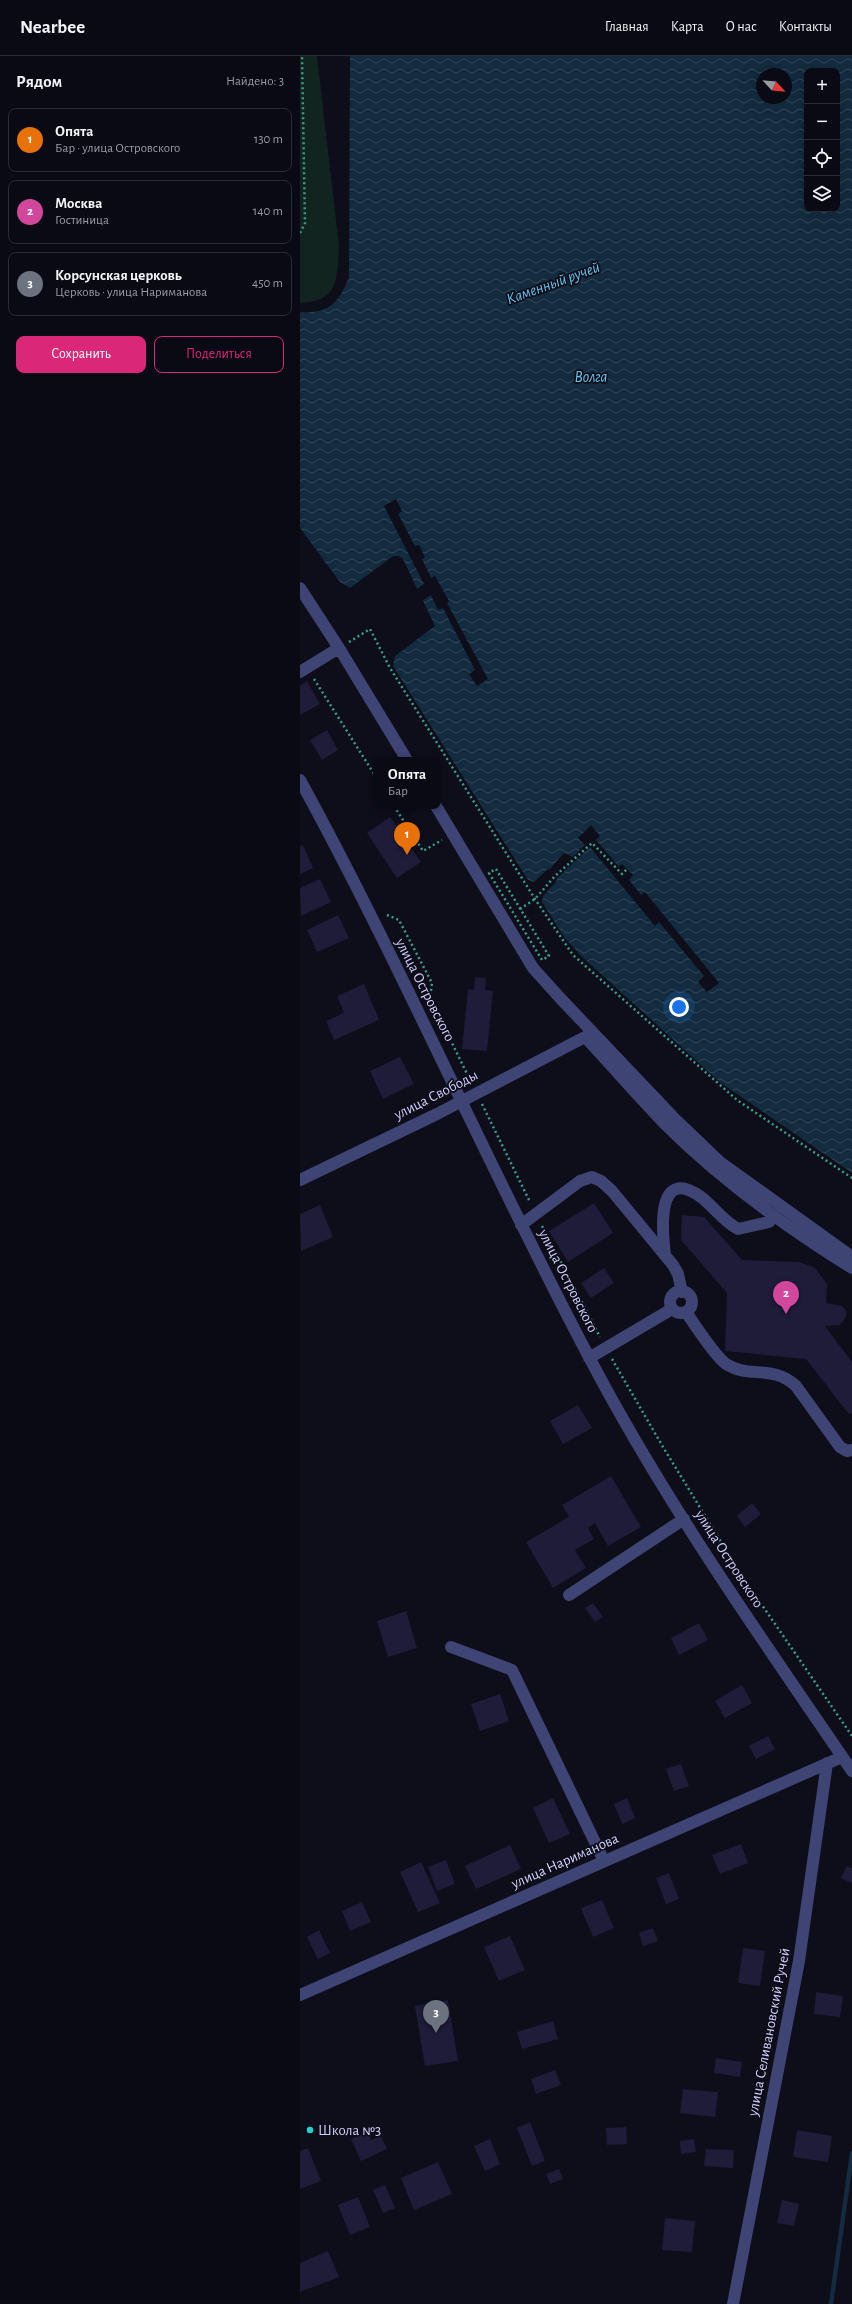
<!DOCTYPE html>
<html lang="ru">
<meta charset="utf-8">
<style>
body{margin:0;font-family:"Alegreya Sans",sans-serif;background:#13131d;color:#f1f3f6}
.controls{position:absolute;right:12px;top:12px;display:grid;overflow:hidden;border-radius:8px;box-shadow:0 4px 16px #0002}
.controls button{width:36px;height:36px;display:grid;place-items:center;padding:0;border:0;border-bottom:1px solid #2a2b34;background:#0a0a14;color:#f1f3f6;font:20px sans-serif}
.compass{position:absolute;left:456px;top:12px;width:36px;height:36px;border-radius:50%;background:#0a0a14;box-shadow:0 4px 16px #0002;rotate:116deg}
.you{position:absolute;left:379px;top:951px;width:14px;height:14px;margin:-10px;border:3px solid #fff;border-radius:50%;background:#1a73e8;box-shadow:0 0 0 6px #1a73e833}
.badge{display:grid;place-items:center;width:26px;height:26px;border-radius:50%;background:#db2777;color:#fff;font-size:13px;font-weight:700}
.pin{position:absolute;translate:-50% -33px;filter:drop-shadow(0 1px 2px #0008)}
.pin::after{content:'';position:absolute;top:21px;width:14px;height:12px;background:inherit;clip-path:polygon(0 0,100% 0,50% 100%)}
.popup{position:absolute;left:73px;top:701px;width:68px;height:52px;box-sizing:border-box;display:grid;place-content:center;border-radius:8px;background:#0a0a14;filter:drop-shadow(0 1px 3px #0005);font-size:13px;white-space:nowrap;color:#999aa0}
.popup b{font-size:15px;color:#f1f3f6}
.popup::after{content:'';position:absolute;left:50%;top:100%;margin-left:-8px;border:8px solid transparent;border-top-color:#0a0a14}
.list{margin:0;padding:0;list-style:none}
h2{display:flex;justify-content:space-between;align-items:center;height:52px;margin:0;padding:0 16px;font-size:17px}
h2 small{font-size:13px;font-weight:400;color:#999aa0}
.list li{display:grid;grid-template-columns:26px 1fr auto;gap:12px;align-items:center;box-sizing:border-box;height:64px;margin:0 8px 8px;padding:0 8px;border:1px solid #2a2b34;border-radius:8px}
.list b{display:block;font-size:15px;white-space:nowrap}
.list p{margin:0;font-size:13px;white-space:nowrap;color:#999aa0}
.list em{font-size:13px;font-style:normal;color:#999aa0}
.actions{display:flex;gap:8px;padding:12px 16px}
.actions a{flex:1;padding:9px 0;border:1px solid #db2777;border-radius:8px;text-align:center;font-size:14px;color:#db2777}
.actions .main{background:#db2777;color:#fff}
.icon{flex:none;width:22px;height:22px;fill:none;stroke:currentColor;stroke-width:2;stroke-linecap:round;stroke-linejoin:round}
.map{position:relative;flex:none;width:552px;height:2248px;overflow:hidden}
header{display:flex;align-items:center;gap:24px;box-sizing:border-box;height:56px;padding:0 20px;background:#0a0a14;border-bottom:1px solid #2a2b34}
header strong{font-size:19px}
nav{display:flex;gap:22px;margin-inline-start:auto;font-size:14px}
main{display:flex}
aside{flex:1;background:#0a0a14}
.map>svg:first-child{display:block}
.park{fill:#112420}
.water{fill:url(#water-waves);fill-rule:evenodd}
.pier{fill:#0e0d1a}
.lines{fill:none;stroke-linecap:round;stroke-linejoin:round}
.stream{stroke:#132b3e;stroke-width:4.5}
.building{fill:#1e1c39}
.path{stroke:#3c9e89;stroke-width:2.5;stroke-dasharray:2 3;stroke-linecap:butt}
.minor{stroke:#3e4473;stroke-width:12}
.poi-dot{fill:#1dd5cc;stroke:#0e0d1a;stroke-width:1.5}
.labels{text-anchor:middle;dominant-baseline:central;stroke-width:3.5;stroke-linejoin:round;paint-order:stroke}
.street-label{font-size:15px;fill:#cecff8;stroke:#0e0d1a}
.poi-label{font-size:15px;fill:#cecff8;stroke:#0e0d1a;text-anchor:start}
.water-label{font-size:16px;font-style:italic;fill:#69c2ea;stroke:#0e0d1a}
</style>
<header>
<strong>Nearbee</strong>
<nav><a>Главная</a><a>Карта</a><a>О нас</a><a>Контакты</a></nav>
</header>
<main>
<aside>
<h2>Рядом<small>Найдено: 3</small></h2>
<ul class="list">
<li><span class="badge" style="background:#e8710a">1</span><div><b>Опята</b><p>Бар · улица Островского</p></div><em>130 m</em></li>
<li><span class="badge" style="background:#d1479c">2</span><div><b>Москва</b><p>Гостиница</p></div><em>140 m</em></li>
<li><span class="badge" style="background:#6b7280">3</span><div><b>Корсунская церковь</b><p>Церковь · улица Нариманова</p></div><em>450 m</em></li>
</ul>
<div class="actions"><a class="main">Сохранить</a><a>Поделиться</a></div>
</aside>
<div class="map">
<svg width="552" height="2248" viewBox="0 0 552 2248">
<defs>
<pattern id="water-waves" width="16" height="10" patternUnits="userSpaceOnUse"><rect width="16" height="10" fill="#132b3e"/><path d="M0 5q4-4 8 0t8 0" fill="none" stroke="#34495b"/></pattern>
</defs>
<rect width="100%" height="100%" fill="#0e0d1a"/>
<!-- park -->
<path class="park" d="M0 0H17L39 190C37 222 39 246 0 247Z"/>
<!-- water -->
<path class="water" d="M50 0H552V1117L421 1027 280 899 264 881 242 846 243 840 256 826 257 822 248 813 234 826 228 824 93 610 95 600 135 570 103 503 99 500H93L50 532 40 526 0 472V256C29 258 39 247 49 221ZM507 15H537V153H507ZM462 18H486V42H462Z"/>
<!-- pier -->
<path class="pier" d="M96 443 102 455 98 458 115 490 119 489 125 501 122 503 131 522 135 520 149 545 147 547 188 623 177 630 169 618 175 614 143 552 138 554 131 539 122 545 116 534 124 528 84 450Z
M291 769 300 780 296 784 319 811 322 808 333 819 329 824 341 839 345 836 419 927 407 936 398 926 404 920 359 866 355 870 290 791 257 822 249 814 264 797 273 801 285 789 278 782Z"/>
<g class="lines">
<!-- stream -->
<path class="stream" d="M531 2248 552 2097"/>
</g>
<!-- building -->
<path class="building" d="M7 625 20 648 0 659V630Z
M27 674 38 694 22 704 10 684Z
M90 761 121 806 97 822 67 777Z
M3 789 13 812 0 818V790Z
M20 823 31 846 1 860 0 832Z
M38 859 49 882 17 896 7 874Z
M175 921 186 922 185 934 193 935 187 995 162 993 168 933 174 934Z
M64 928 79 964 34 984 26 965 44 957 37 940Z
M100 1001 114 1028 83 1043 70 1015Z
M294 1147 313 1177 268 1206 249 1175Z
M20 1149 33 1181 1 1195 0 1158Z
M382 1159 404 1161 442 1204 499 1206 515 1212 527 1228 526 1247 542 1250 546 1255V1261L540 1269 525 1270 552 1306V1358L548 1357 506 1303 425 1295 427 1237 381 1184Z
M304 1212 314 1227 291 1242 281 1227Z
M278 1349 292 1372 263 1388 250 1365Z
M311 1420 341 1471 308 1490 295 1467 288 1472 294 1483 275 1494 286 1512 253 1532 226 1486 269 1461 262 1449Z
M452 1447 461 1458 445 1471 437 1460Z
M293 1547 303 1561 295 1566 285 1552Z
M106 1555 117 1592 88 1601 77 1565Z
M399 1567 408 1584 379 1599 371 1582Z
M442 1629 452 1647 425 1662 415 1645Z
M200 1638 209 1665 180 1675 171 1648Z
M468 1680 475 1693 456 1703 449 1690Z
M381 1708 389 1730 374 1735 366 1713Z
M253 1742 270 1778 249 1787 233 1752Z
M327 1742 335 1762 322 1768 314 1748Z
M441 1788 448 1807 420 1818 412 1799Z
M210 1789 221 1813 176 1833 165 1810Z
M146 1804 155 1828 137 1835 128 1811Z
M121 1806 140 1847 118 1856 100 1816Z
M547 1810 552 1812V1827L541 1822Z
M369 1817 379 1843 366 1848 356 1822Z
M302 1844 314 1872 293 1881 281 1852Z
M62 1846 71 1866 50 1875 42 1855Z
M353 1872 358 1885 343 1890 339 1877Z
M19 1874 30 1897 18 1903 7 1881Z
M210 1880 225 1914 199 1925 184 1891Z
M443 1892 465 1895 460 1930 438 1927Z
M516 1936 543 1940 540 1961 514 1958Z
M148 1944 158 2005 125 2010 115 1950Z
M253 1965 258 1983 222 1993 217 1976Z
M416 2002 442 2006 440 2021 414 2017Z
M255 2014 261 2029 236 2038 231 2023Z
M383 2033 418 2036 415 2061 380 2057Z
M230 2066 245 2105 232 2110 217 2072Z
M326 2071 327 2088 307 2089 306 2072Z
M497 2074 532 2080 528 2106 493 2101Z
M68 2076 71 2084 81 2080 87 2093 61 2105 51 2083Z
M190 2083 200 2108 185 2115 174 2090Z
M394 2083 396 2096 381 2098 380 2085Z
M8 2092 21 2125 0 2133V2095Z
M406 2093 434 2094 433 2112 404 2110Z
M138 2106 152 2138 114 2154 101 2122Z
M259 2113 263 2123 250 2128 246 2118Z
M85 2129 95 2152 83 2157 73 2134Z
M58 2141 70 2171 50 2179 38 2149Z
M482 2144 499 2148 494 2170 477 2167Z
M365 2162 395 2165 392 2196 362 2194Z
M28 2195 39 2221 0 2236V2207Z"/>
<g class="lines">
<!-- path -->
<path class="path" d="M0 177 5 167 2 0
M49 586 70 573 90 612 235 843 273 899 437 1044 552 1122
M14 623 76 721
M94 750 123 795 142 784
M196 813 249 900 242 904 189 817Z
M220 853 235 843 255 820 292 787 322 818 327 813
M87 859 99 864 132 927 130 942 171 1026
M182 1048 230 1146
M242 1170 300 1281
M312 1303 363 1391 440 1517 552 1680"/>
<!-- minor -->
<path class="minor" d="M0 532 39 592
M0 616 39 592 107 704
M0 724C103 912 188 1111 289 1301 365 1446 460 1580 552 1715
M136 750 233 912 261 943 373 1061 420 1106 552 1201
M0 1124 137 1058 285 981C312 1010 338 1040 365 1068 420 1123 486 1171 552 1212
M221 1169 280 1125 292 1121 301 1125 312 1135 373 1209 378 1218 382 1236
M365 1199C362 1174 356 1109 401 1141 414 1151 423 1165 438 1173L469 1166 474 1159
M370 1246a11 11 0 1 1 22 0a11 11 0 1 1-22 0Z
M386 1256C395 1269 414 1299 426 1308 449 1323 472 1308 496 1330L540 1391 547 1395 552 1394
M289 1302 372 1253
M269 1539 384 1463
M151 1591 212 1614 304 1805
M0 1939 542 1701
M433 2248 499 1905 527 1707"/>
</g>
<!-- markers -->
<circle class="poi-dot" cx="10" cy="2074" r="4"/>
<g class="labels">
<!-- street labels -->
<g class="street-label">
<text transform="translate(125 934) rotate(63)">улица Островского</text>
<text transform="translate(136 1039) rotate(-27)">улица Свободы</text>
<text transform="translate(268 1225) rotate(63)">улица Островского</text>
<text transform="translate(429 1503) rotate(57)">улица Островского</text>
<text transform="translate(265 1805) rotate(-24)">улица Нариманова</text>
<text transform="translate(469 1976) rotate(-79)">улица Селивановский Ручей</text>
</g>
<!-- poi labels -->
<g class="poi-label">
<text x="18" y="2074">Школа №3</text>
</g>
<!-- water labels -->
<g class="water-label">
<text transform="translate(253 227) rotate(-20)">Каменный ручей</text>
<text x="291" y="321">Волга</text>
</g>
</g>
</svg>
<div class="controls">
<button>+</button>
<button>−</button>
<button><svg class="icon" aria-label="locate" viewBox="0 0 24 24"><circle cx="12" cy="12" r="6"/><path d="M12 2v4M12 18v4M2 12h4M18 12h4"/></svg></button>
<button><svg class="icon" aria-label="layers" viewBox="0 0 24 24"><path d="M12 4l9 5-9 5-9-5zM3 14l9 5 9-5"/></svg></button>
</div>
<svg class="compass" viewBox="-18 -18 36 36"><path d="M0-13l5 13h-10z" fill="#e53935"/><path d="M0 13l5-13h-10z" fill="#999aa0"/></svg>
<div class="you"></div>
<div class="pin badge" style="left:107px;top:799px;background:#e8710a">1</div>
<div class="popup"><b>Опята</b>Бар</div>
<div class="pin badge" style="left:486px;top:1258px;background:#d1479c">2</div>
<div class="pin badge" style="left:136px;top:1977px;background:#6b7280">3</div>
</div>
</main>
